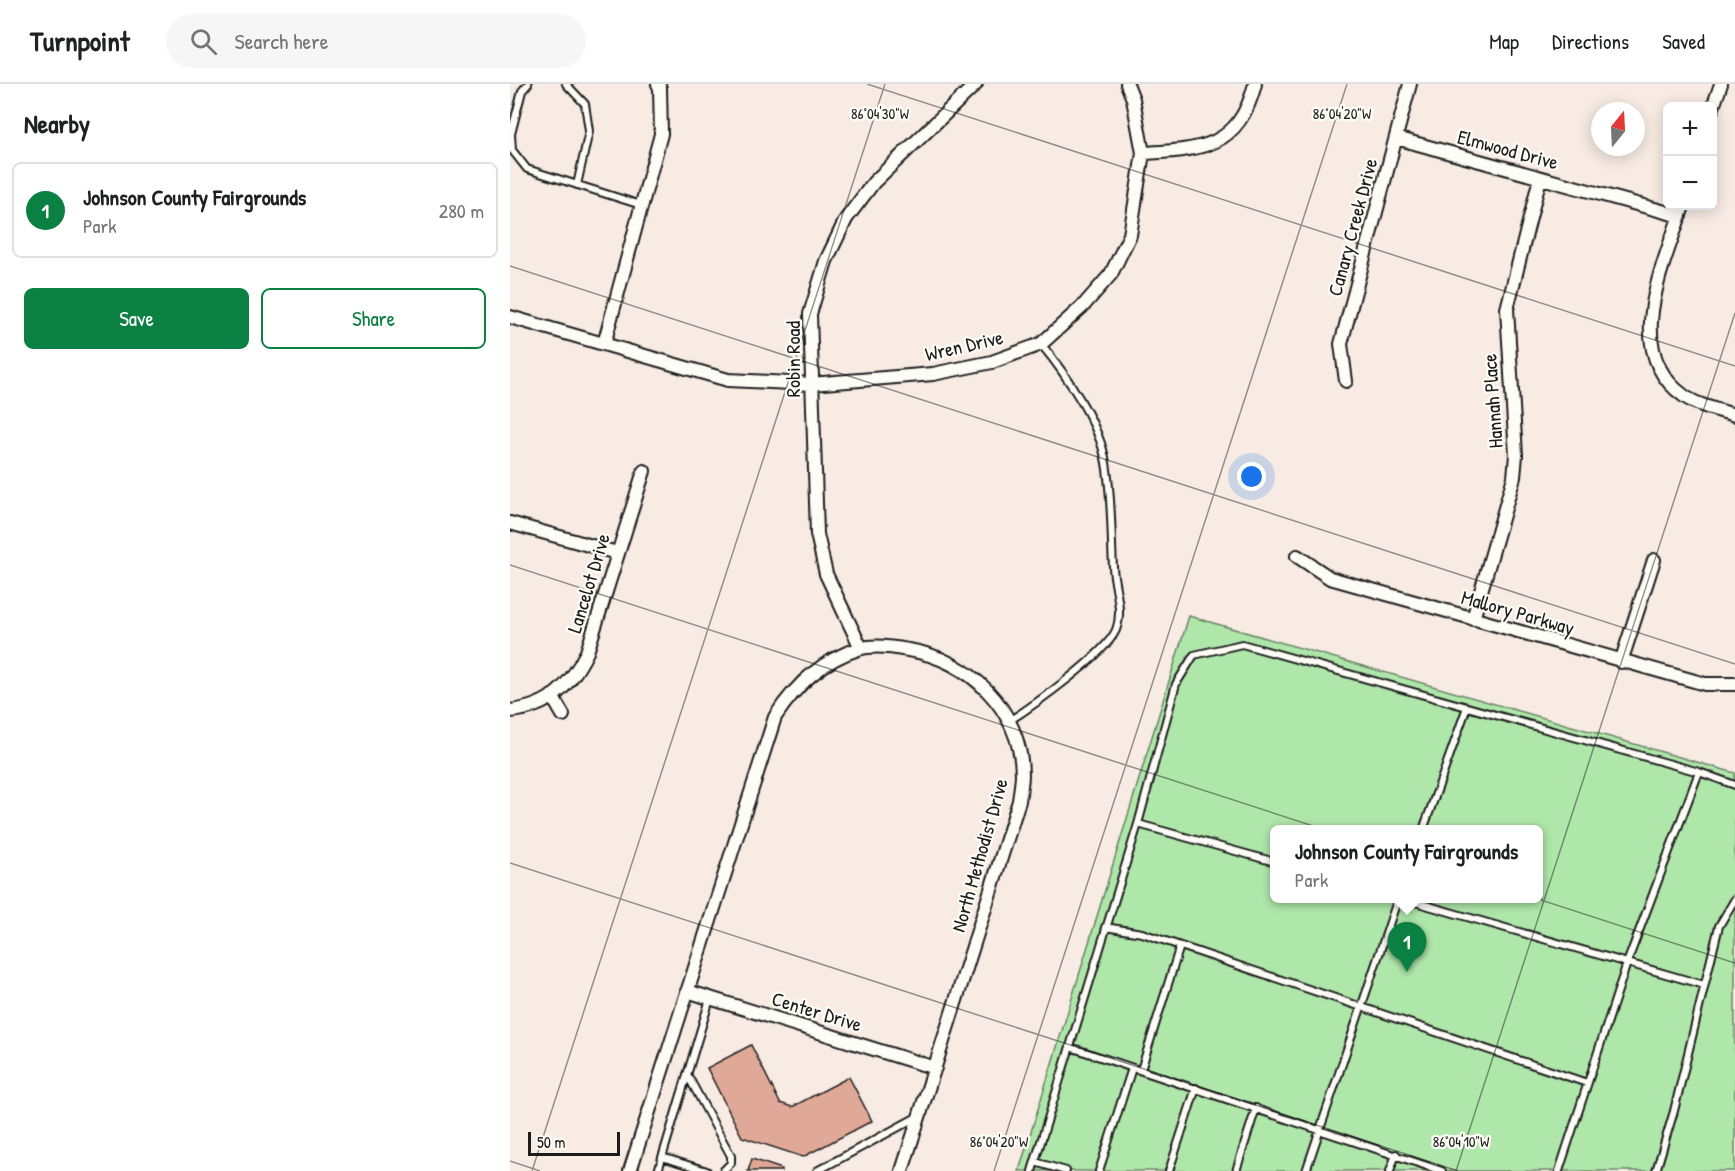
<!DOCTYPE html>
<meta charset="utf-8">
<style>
body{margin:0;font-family:"Patrick Hand",sans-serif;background:#f6f6f6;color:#202124}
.controls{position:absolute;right:18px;top:18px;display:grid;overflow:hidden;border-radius:9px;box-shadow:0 3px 15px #0003}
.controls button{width:54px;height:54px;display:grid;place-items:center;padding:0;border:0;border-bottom:2px solid #e0e0e0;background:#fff;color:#202124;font:30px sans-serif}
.compass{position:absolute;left:1081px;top:18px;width:54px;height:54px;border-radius:50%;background:#fff;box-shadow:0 3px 15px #0003;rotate:18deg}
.scale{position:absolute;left:18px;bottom:15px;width:92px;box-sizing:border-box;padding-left:6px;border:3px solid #1c1c1c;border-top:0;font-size:16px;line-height:21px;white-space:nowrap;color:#1c1c1c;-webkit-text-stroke:4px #fdfcf7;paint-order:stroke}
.you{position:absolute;left:742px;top:393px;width:21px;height:21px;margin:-15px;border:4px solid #fff;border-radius:50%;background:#1a73e8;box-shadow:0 0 0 9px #1a73e833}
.badge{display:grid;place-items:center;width:39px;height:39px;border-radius:50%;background:#0b8043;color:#fff;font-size:20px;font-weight:700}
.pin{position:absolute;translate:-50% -50px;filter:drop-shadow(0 2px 3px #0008)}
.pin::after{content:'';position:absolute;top:32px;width:21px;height:18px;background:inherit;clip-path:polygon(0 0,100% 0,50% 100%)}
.popup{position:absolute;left:760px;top:741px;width:273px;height:78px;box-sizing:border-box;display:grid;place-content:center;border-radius:9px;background:#fff;filter:drop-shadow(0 2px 4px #0005);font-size:20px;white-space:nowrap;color:#757577}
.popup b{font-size:22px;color:#202124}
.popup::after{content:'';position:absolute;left:50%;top:100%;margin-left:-12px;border:12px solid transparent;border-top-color:#fff}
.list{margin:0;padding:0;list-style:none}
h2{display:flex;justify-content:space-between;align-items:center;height:78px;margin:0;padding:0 24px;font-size:26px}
h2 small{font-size:20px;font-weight:400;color:#757577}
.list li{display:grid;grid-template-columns:39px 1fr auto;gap:18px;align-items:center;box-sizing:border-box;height:96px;margin:0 12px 12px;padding:0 12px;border:2px solid #e0e0e0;border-radius:9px}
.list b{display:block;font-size:22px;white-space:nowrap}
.list p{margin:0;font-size:20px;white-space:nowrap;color:#757577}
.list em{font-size:20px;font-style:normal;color:#757577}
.actions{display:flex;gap:12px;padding:18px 24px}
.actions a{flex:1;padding:14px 0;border:2px solid #0b8043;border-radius:9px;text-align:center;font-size:21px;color:#0b8043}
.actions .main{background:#0b8043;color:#fff}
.icon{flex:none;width:33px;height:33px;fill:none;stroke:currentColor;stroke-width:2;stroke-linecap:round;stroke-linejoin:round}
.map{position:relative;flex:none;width:1225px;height:1087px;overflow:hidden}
header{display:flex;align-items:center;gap:36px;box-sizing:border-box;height:84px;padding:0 30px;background:#fff;border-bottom:2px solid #e0e0e0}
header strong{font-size:28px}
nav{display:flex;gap:33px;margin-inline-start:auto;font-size:21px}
.search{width:420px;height:54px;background:#f6f6f6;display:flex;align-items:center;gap:15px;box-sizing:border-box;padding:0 21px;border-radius:33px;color:#757577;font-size:22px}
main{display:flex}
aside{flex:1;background:#fff}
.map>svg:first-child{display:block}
.green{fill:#afe7aa;stroke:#668263;stroke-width:1.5;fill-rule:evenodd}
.building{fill:#e0a997;stroke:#1c1c1c;stroke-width:1.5}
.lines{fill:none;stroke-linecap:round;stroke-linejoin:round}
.lane-casing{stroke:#1c1c1c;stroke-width:10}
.street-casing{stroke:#1c1c1c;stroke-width:16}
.lane{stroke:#fdfcf7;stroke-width:6}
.street{stroke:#fdfcf7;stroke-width:12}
.ticks{fill:none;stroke:#1c1c1c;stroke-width:1.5;stroke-opacity:0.45}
.labels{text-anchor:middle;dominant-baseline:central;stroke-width:4.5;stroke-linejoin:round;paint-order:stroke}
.street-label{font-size:20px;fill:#1c1c1c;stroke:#fdfcf7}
.ticks-label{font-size:15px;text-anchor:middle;fill:#1c1c1c;stroke:#fdfcf7;stroke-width:4.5;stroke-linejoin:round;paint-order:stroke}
</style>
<header>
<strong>Turnpoint</strong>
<div class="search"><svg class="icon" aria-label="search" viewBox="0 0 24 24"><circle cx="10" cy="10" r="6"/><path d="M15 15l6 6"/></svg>Search here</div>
<nav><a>Map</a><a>Directions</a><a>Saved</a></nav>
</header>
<main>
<aside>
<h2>Nearby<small></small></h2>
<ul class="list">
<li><span class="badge">1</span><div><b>Johnson County Fairgrounds</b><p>Park</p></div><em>280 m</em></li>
</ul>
<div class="actions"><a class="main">Save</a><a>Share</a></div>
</aside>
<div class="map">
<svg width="1225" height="1087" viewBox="0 0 1225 1087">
<rect width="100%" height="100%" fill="#f7ebe4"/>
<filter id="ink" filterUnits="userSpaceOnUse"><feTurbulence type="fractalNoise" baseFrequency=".0167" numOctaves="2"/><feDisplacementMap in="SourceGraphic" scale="12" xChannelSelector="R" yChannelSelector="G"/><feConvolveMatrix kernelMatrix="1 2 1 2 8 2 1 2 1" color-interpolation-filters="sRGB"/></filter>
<g filter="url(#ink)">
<!-- green -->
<path class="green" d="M679 532 1225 689V1087H509ZM765 746H1029V814H765Z"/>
<!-- building -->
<path class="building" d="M241 961 270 1019 282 1023 339 993 362 1037 293 1073 232 1053 197 984Z
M242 1075 272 1085V1087H238Z"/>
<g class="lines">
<defs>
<path id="lane" d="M18 0 12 7 1 50 2 66 17 85 131 121
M56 0 75 20 79 47 67 101
M499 637C524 621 595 571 606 546 614 525 604 505 603 483 601 448 602 414 596 379 590 340 555 289 531 260
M628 740 765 778
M913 746 957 623
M891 814 1194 901
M595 843 632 849 1077 999
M560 963 932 1087
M631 986 670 862
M177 990 221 1072V1079L213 1087
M152 1073 197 1087
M525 1078 556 1087
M148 1087 200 915
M307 1087 409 1032
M522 1087 628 740 666 600 684 571 732 560 1189 688 1225 701
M589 1087 622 984
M659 1087 686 1004
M726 1087 746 1024
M796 1087 888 814
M880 1087 886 1070
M1049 1087 1117 879 1189 688
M1146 1087 1164 1027 1209 842 1225 815"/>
<path id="street" d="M1202 26 1211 0
M886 54 1170 132
M633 69C691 66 729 64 745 0
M1173 122C1155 179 1110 267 1174 312 1188 322 1208 326 1225 331
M0 233 218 296 301 300 423 290 482 278 531 260 573 222 601 190 620 151 633 69 623 15 617 0
M94 260 151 50 150 4 148 0
M836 297 831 260 900 0
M0 439 107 469
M787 472 820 494 1195 600H1225
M963 535 1004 393 1006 371 997 225 1030 94
M351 564 316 490 307 450 300 230 316 177 336 135 364 98 466 0
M1111 578 1144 476
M42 612 53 631
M0 627C40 623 60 602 77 568L134 387
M177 907 425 984
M120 1087 265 633C285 602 313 576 348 565 363 560 383 563 398 566 459 575 511 625 512 690 512 698 510 708 509 717L392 1087"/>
</defs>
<!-- lane casing -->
<use href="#lane" class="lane-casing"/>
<!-- street casing -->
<use href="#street" class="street-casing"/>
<!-- lane -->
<use href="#lane" class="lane"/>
<!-- street -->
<use href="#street" class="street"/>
</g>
</g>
<!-- ticks -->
<path class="ticks" d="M357 0 1225 282M0 182 1225 580M0 481 1225 879M0 779 948 1087M0 1077 30 1087M22 1087 375 0M484 1087 837 0M946 1087 1225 229"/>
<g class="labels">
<!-- street labels -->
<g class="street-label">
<text transform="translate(998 65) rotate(15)">Elmwood Drive</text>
<text transform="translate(842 143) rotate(-75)">Canary Creek Drive</text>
<text transform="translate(454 261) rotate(-13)">Wren Drive</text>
<text transform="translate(282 275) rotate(-90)">Robin Road</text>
<text transform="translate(982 317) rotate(-94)">Hannah Place</text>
<text transform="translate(78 499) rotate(-73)">Lancelot Drive</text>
<text transform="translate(1008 528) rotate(16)">Mallory Parkway</text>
<text transform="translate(469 771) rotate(-74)">North Methodist Drive</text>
<text transform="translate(307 927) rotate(17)">Center Drive</text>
</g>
</g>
<g class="ticks-label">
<text x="370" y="35">86°04'30"W</text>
<text x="832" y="35">86°04'20"W</text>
<text x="489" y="1063">86°04'20"W</text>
<text x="951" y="1063">86°04'10"W</text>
</g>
</svg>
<div class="controls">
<button>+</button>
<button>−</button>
</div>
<svg class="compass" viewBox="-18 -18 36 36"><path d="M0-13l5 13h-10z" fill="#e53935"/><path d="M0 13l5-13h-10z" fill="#757577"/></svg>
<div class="scale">50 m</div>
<div class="you"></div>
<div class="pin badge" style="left:897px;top:888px">1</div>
<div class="popup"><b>Johnson County Fairgrounds</b>Park</div>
</div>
</main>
